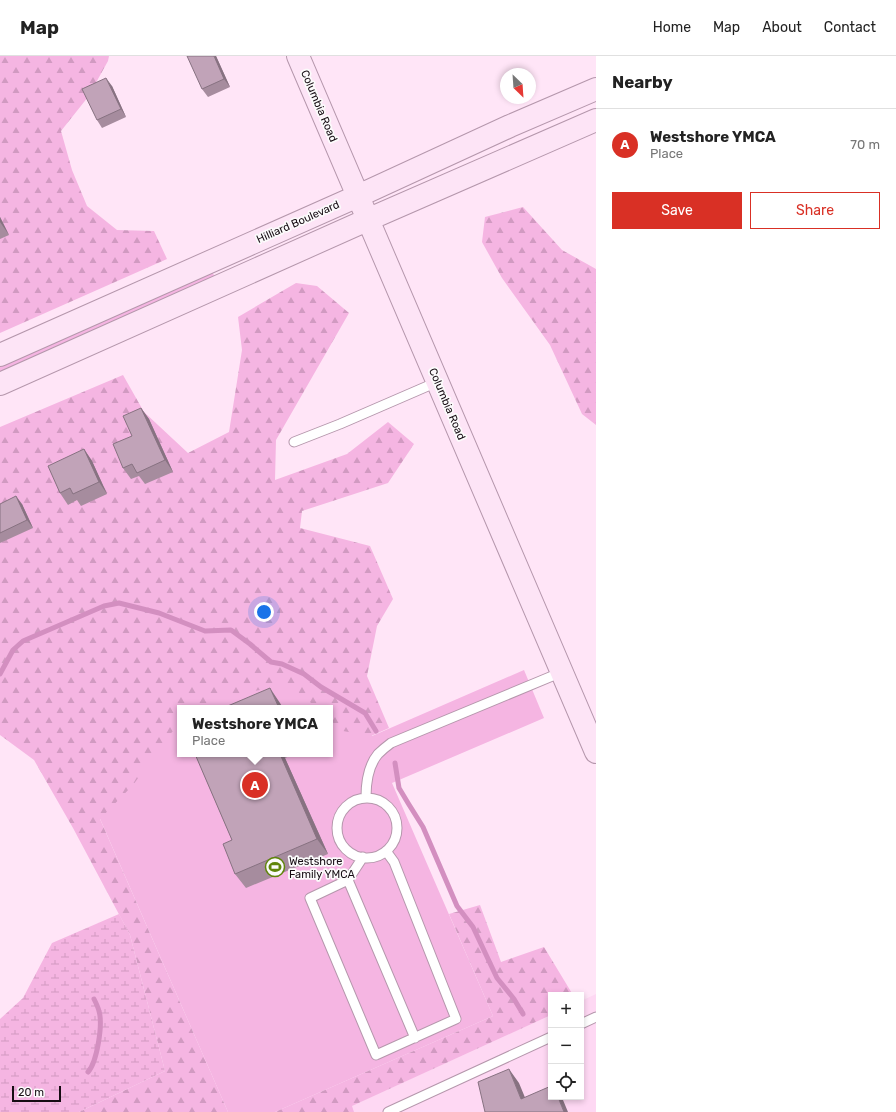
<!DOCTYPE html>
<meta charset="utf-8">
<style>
body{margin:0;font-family:Rubik,sans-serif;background:#f6f6f6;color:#222}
.controls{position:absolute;right:12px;bottom:12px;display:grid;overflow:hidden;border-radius:0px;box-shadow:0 2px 6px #0003}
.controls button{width:36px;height:36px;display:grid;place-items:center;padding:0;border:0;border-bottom:1px solid #e0e0e0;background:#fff;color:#222;font:20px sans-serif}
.compass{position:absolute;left:500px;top:12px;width:36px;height:36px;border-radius:50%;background:#fff;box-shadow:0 2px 6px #0003;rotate:155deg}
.scale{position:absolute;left:12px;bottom:10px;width:49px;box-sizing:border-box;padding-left:4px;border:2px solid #160c13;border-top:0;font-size:11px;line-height:14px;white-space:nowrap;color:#160c13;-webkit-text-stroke:3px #fbfbfb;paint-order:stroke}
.you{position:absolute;left:264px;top:556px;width:14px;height:14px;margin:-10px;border:3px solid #fff;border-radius:50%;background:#1a73e8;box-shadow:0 0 0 6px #1a73e833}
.badge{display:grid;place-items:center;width:26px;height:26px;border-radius:50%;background:#d93025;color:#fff;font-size:13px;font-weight:700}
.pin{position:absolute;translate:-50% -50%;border:2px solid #fff;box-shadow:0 1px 4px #0006}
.popup{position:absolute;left:177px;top:649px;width:156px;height:52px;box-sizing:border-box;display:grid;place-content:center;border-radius:0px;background:#fff;filter:drop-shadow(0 1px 3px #0005);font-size:13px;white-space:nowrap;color:#767676}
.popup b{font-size:15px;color:#222}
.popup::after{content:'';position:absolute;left:50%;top:100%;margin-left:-8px;border:8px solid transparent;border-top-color:#fff}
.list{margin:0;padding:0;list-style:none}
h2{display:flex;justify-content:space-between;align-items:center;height:52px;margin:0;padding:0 16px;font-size:17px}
h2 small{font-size:13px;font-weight:400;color:#767676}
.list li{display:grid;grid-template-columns:26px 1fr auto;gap:12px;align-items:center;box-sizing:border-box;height:72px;padding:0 16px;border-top:1px solid #e0e0e0}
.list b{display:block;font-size:15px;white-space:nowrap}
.list p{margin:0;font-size:13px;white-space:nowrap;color:#767676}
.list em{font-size:13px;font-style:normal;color:#767676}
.actions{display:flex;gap:8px;padding:12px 16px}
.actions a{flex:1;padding:9px 0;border:1px solid #d93025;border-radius:0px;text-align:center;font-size:14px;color:#d93025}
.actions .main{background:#d93025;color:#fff}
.icon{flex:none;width:22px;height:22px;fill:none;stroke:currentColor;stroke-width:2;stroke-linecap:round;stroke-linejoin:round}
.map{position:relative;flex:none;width:596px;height:1056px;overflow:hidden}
header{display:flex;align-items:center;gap:24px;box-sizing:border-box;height:56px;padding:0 20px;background:#fff;border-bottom:1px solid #e0e0e0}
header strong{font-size:19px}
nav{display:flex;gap:22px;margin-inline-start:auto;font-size:14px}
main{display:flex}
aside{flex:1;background:#fff}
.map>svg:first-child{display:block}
.built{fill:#fed8f3}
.green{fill:#f5b5e2;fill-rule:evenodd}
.forest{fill:url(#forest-firs)}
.wetland{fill:url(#wetland-marsh)}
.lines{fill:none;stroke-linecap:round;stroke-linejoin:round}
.stream{stroke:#d38fc0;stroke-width:5}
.service-casing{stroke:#b597ac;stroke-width:11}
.secondary-casing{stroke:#b597ac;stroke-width:24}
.service{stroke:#fff;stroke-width:9}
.secondary{stroke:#fde4f6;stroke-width:22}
.wall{fill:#a68c9e}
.shaded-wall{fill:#877281}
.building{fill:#c1a3b8;stroke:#877281}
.labels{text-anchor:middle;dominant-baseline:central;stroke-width:3.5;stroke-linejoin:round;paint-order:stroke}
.street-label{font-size:11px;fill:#160c13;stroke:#fbfbfb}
.poi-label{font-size:11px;fill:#160c13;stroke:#fbfbfb;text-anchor:start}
</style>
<header>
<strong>Map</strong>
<nav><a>Home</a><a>Map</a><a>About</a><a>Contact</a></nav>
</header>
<main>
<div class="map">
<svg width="596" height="1056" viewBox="0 0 596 1056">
<defs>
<pattern id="forest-firs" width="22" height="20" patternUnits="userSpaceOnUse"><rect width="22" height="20" fill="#f5b5e2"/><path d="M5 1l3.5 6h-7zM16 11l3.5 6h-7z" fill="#d19ac1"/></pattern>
<pattern id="wetland-marsh" width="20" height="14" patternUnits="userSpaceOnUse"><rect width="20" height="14" fill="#f5b5e2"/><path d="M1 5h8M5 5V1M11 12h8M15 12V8" fill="none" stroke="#d19ac1"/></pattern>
</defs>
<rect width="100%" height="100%" fill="#ffe5f7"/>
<!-- built -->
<path class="built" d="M596 938V1056H338L551 959V1041H581V945Z"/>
<!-- green -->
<path class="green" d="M211 214 216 223 0 320V308Z
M297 511 372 680 524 614 544 662 392 727 493 960 275 1056H228L39 623ZM180 652H330V698H180Z"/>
<!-- forest -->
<path class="forest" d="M0 0H109L108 5 88 41 61 75 72 114 87 150 117 174 154 175 167 203 0 277Z
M523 151 562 194 596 213V369L582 358 550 289 502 222 482 186 485 161Z
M296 227 317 230 349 257 276 384 275 424 347 398 388 366 414 388 388 427 302 455 300 472 370 490 393 543 377 570 367 620 389 672 371 680 343 675 330 664V652H317L290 629 223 640 206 652H180V670L172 676 133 729 100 763 228 1056H79L165 1015 130 879 73 772 34 704 0 679V371L123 319 144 356 188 397 229 376 242 294 238 261Z
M480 849 501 906 544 891 573 939H551V959L352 1050 354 1056H275L493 960 449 858Z"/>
<!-- wetland -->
<path class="wetland" d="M119 858 130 879 165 1015 79 1056H0V963L23 942 52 887Z"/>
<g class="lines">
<!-- stream -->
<path class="stream" d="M0 618 13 594 23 585 104 550 119 547 159 557 205 575 231 574 250 588 271 606 282 608 304 618 321 631 365 657 376 675
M395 707 399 732 408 747 423 771 457 850 473 871 497 922 514 943 523 958
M88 1016C97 1006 103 969 99 955 98 951 96 947 94 943"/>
<defs>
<path id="service" d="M294 386 340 368 437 326
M366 741C366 726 368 710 378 698 382 694 387 690 391 687L562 616
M337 772a30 30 0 1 1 60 0a30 30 0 1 1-60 0Z
M363 801 348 824 310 842 376 999 456 963 394 806 386 795
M348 824 415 982
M581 968 596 961
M388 1056 551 981"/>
<path id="secondary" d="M298 0 596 696
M0 299 358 140 510 70 596 33
M0 328 367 164 596 64"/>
</defs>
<!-- service casing -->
<use href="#service" class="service-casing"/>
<!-- secondary casing -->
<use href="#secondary" class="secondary-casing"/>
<!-- service -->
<use href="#service" class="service"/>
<!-- secondary -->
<use href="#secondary" class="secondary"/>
</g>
<!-- wall -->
<path class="wall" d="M216 0 230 31 208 41 202 33Z
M112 30 126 61 102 72 97 64Z
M0 161 9 179 0 183Z
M141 352 149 363 173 416 145 428 139 420 131 423 123 412 132 380Z
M84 393 92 405 107 438 81 450 77 444 68 449 60 437Z
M0 448H22L33 472 0 487Z
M195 698H294L285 702 328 798 246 832 235 818 232 784Z"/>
<!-- shaded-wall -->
<path class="shaded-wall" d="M214 0H216L230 31 224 23Z
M106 22 112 30 126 61 121 53Z
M0 161 9 179 0 166Z
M141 352 149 363 173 416 165 404Z
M84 393 92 405 107 438 99 426Z
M16 440 22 448 33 472 27 464Z
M270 632 280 647 283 652H279Z
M280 698H283L285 702 328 798 317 783Z
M509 1013 519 1027 531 1056 521 1043Z
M558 1041H561L563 1044 568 1056H564Z"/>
<!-- building -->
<path class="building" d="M187 0H214L224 23 202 33Z
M106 22 121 53 97 64 82 33Z
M141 352 165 404 137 417 132 408 123 412 113 388 132 380 123 360Z
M84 393 99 426 73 438 70 432 60 437 48 410Z
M16 440 27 464 0 477V448Z
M270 632 279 652H223Z
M195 698H280L317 783 235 818 223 788 232 784Z
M509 1013 521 1043 551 1030V1041H558L564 1056H485L478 1026Z"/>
<!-- icons -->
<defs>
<symbol id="stadium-ring" viewBox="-11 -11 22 22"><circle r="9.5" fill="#fbfbfb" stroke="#5f8509" stroke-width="1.5"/><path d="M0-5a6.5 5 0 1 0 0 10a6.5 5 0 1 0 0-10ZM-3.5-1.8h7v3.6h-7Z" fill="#5f8509"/></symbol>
</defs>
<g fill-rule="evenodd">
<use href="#stadium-ring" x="264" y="800" width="22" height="22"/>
</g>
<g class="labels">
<!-- street labels -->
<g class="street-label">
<text transform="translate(319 50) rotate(67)">Columbia Road</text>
<text transform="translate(298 166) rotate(-24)">Hilliard Boulevard</text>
<text transform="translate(447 348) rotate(67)">Columbia Road</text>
</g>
<!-- poi labels -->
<g class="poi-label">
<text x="289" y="805">Westshore<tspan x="289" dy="13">Family YMCA</tspan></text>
</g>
</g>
</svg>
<div class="controls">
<button>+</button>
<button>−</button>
<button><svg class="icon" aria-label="locate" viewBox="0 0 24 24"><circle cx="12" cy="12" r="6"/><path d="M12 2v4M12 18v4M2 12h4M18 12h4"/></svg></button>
</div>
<svg class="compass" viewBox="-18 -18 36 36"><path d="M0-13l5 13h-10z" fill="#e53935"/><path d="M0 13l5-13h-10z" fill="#767676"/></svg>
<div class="scale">20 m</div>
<div class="you"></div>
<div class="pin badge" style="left:255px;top:729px">A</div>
<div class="popup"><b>Westshore YMCA</b>Place</div>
</div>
<aside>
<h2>Nearby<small></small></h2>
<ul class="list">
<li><span class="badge">A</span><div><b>Westshore YMCA</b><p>Place</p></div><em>70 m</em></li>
</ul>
<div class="actions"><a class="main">Save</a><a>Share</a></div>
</aside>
</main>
